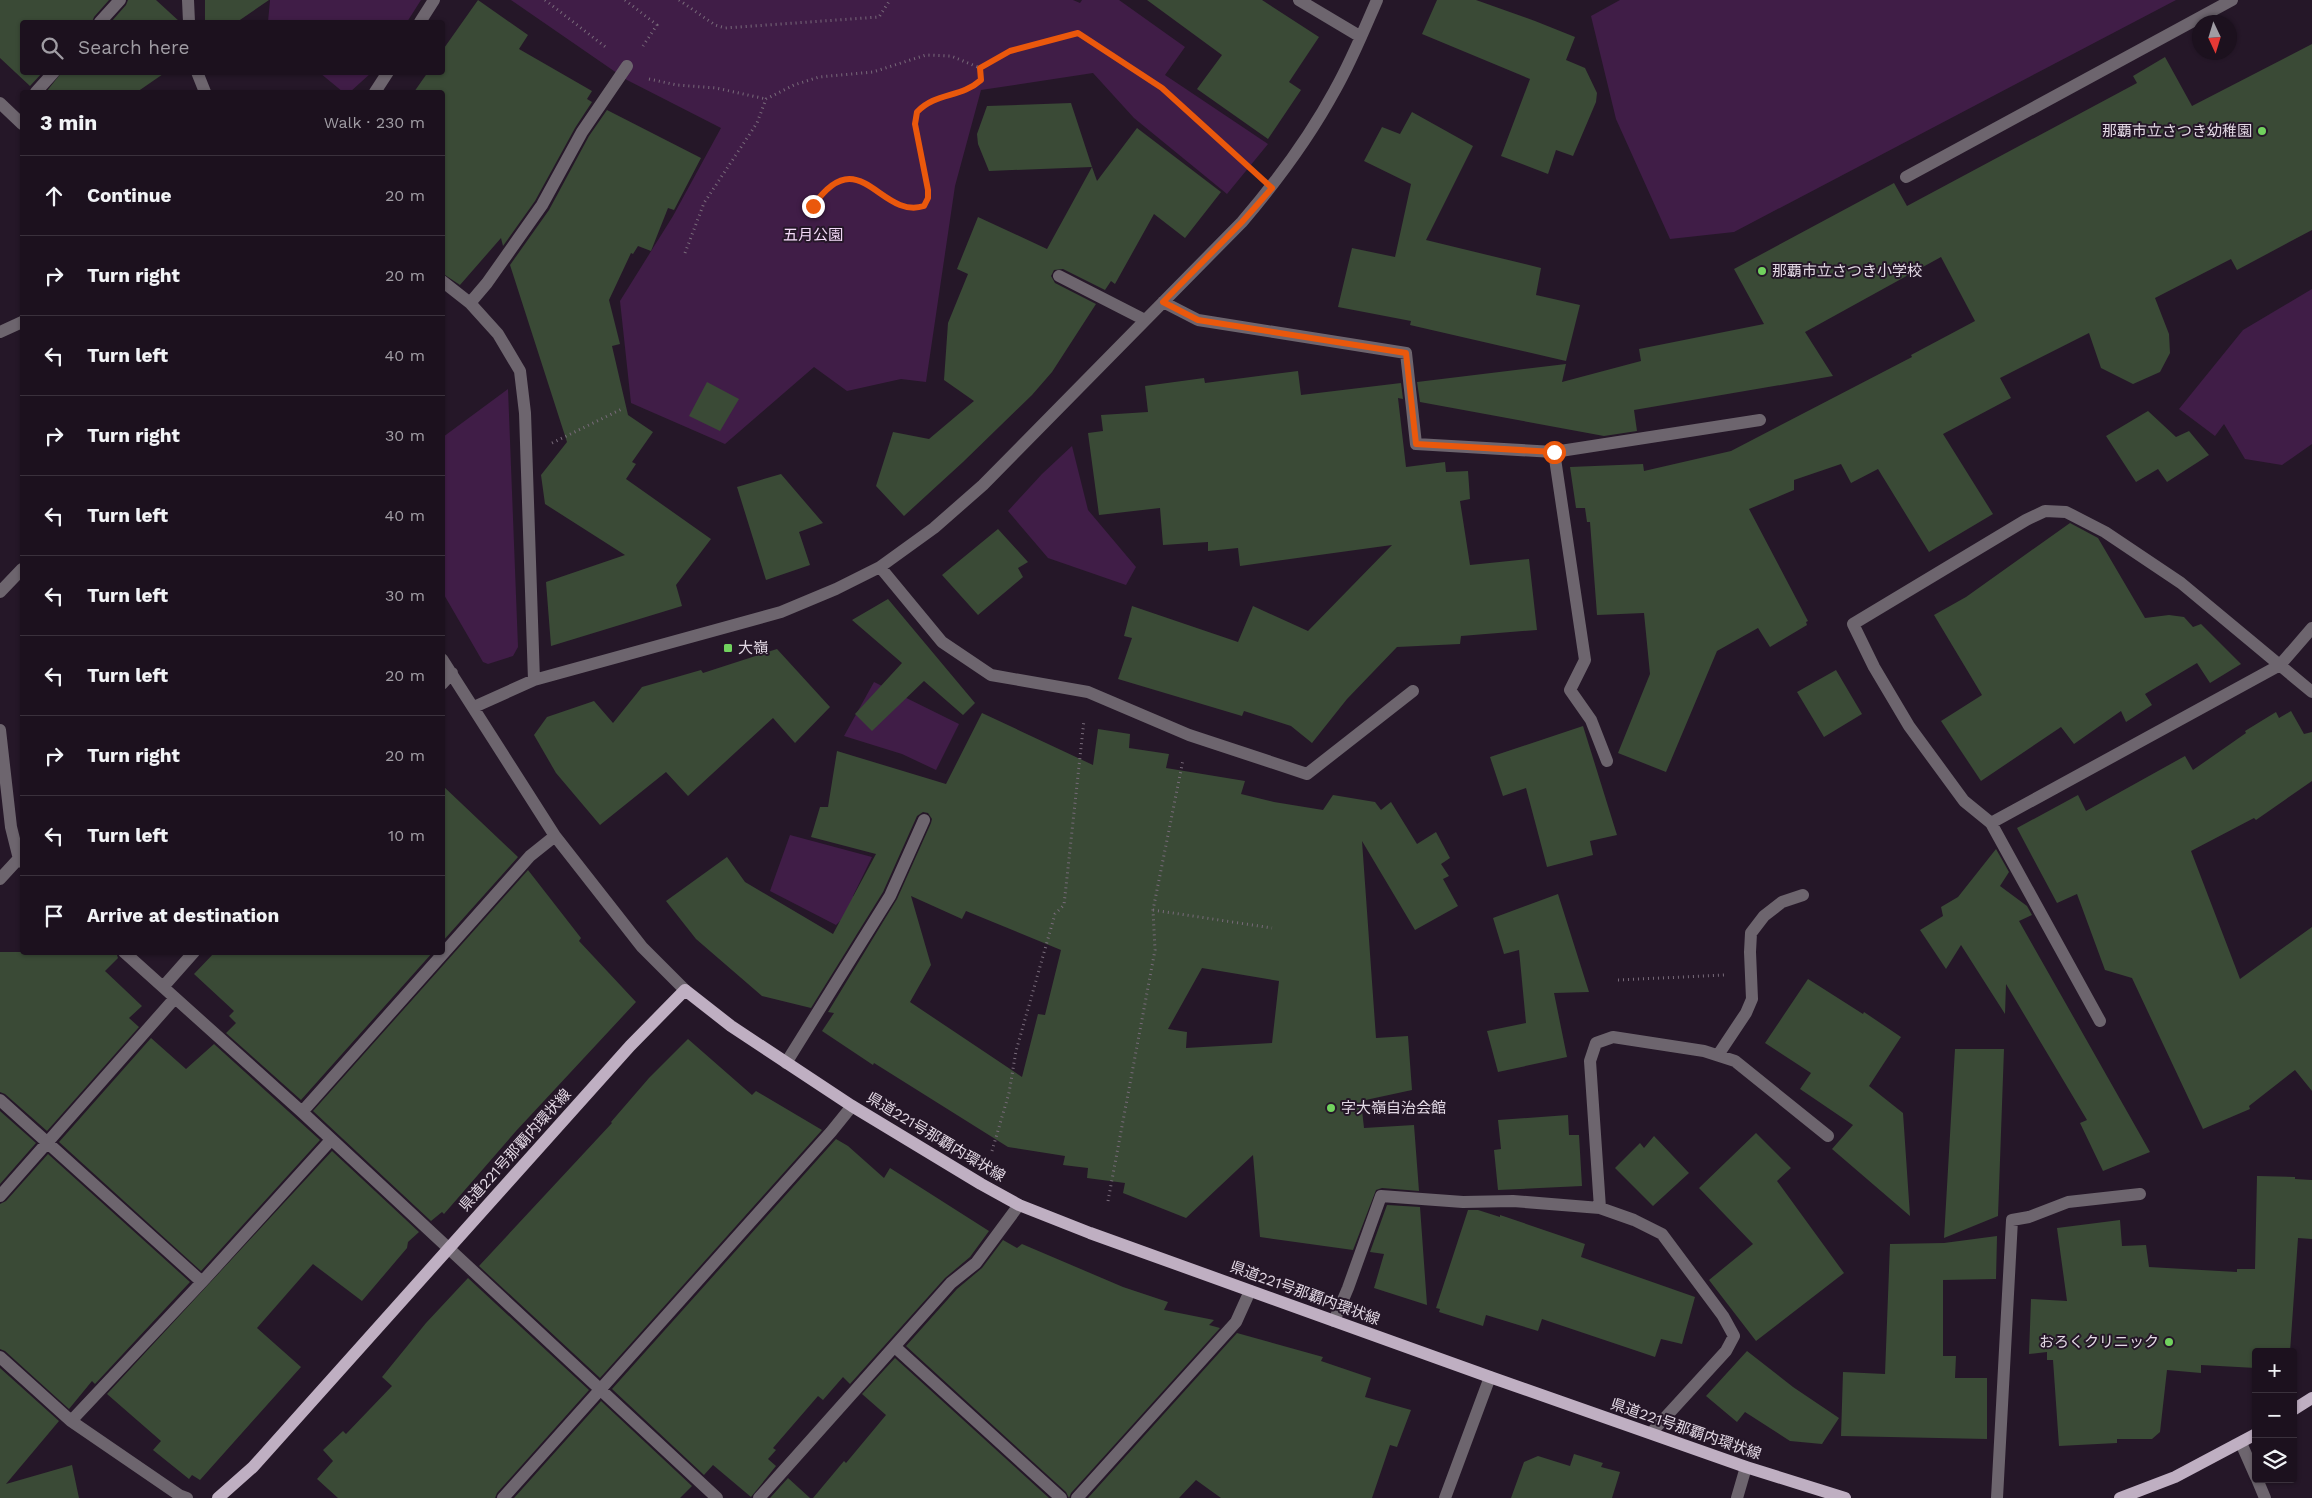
<!DOCTYPE html>
<meta charset="utf-8">
<style>
body{margin:0;font-family:"Work Sans","Noto Sans JP",sans-serif;background:#291f2b;color:#f1f3f6}
.controls{position:absolute;right:15px;bottom:15px;display:grid;overflow:hidden;border-radius:5px;box-shadow:0 1px 4px #0004}
.controls button{width:45px;height:45px;display:grid;place-items:center;padding:0;border:0;border-bottom:1px solid #3a313c;background:#1c111e;color:#f1f3f6;font:25px sans-serif}
.compass{position:absolute;left:2192px;top:15px;width:45px;height:45px;border-radius:50%;background:#1c111e;box-shadow:0 1px 4px #0004;rotate:176deg}
.stop{position:absolute;width:15px;height:15px;margin:-11px;border:4px solid #ea580c;border-radius:50%;background:#fff}
.stop.end{background:#ea580c;border-color:#fff;box-shadow:0 1px 5px #0008}
.list{margin:0;padding:0;list-style:none}
h2{display:flex;justify-content:space-between;align-items:center;height:65px;margin:0;padding:0 20px;font-size:21px}
h2 small{font-size:16px;font-weight:400;color:#a09da4}
.list li{display:grid;grid-template-columns:32px 1fr auto;gap:15px;align-items:center;box-sizing:border-box;height:80px;padding:0 20px;border-top:1px solid #3a313c}
.list b{display:block;font-size:19px;white-space:nowrap}
.list em{font-size:16px;font-style:normal;color:#a09da4}
.icon{flex:none;width:28px;height:28px;fill:none;stroke:currentColor;stroke-width:2;stroke-linecap:round;stroke-linejoin:round}
.map{position:relative;flex:none;width:2312px;height:1498px;overflow:hidden}
.search{position:absolute;background:#1c111e;box-shadow:0 1px 4px #0004;left:20px;top:20px;width:425px;height:55px;display:flex;align-items:center;gap:12px;box-sizing:border-box;padding:0 18px;border-radius:5px;color:#a09da4;font-size:19px}
.panel{position:absolute;background:#1c111e;box-shadow:0 1px 4px #0004;left:20px;top:90px;width:425px;height:865px;border-radius:5px}
.map>svg:first-child{display:block}
.green{fill:#401d47}
.building{fill:#3a4a36;fill-rule:evenodd}
.lines{fill:none;stroke-linecap:round;stroke-linejoin:round}
.path{stroke:#786b7a;stroke-width:3;stroke-dasharray:1 4;stroke-linecap:butt}
.minor{stroke:#6d656e;stroke-width:12}
.major{stroke:#bfafc2;stroke-width:12}
.route{stroke:#ea580c;stroke-width:6}
.poi-dot{fill:#71d25e;stroke:#251728;stroke-width:2}
.labels{text-anchor:middle;dominant-baseline:central;stroke-width:4;stroke-linejoin:round;paint-order:stroke}
.poi-label{font-size:15px;fill:#e2d8e4;stroke:#251728;text-anchor:start}
.park-label{font-size:15px;fill:#f3daf8;stroke:#251728}
.street-label{font-size:15px;fill:#e2d8e4;stroke:#251728}
</style>
<div class="map">
<svg width="2312" height="1498" viewBox="0 0 2312 1498">
<rect width="100%" height="100%" fill="#251728"/>
<!-- green -->
<path class="green" d="M270 0H421L407 22H268Z
M511 0H1073L1080 3 1082 0H1119L1185 47 1165 75 1268 144 1227 194 1134 118 1093 73 981 90 955 186 926 382 901 379 847 391 814 367 725 444 631 403 620 301 673 216 721 128 627 80Z
M1620 0H2176L1734 232 1670 239 1616 119 1591 16Z
M320 73H371L350 92H343Z
M2312 289V444L2282 465 2245 459 2224 424 2215 436 2179 409 2243 330Z
M508 389 518 647 513 656 488 664 483 662 443 593V437Z
M1072 446 1088 510 1136 567 1126 585 1048 558 1008 511 1042 474Z
M874 682 959 724 936 770 902 754 844 736Z
M790 835 872 857 853 896 866 903 850 928 840 921 836 925 770 891Z"/>
<!-- building -->
<path class="building" d="M0 0H109L94 17 92 22H22V72H43L30 86 0 58Z
M128 0H156L180 22H111L126 5Z
M205 0H269L237 22H205Z
M478 0 528 35 519 49 592 91 587 99 592 102 575 128 535 201 503 246 501 238 460 285 442 273V92H414L428 72H442V51Z
M1147 0H1262L1319 37 1289 82 1301 90 1268 139 1197 89 1222 55Z
M1437 0H1476L1535 21 1575 37 1566 60 1585 68 1597 93 1596 102 1573 156 1556 150 1548 174 1501 156 1530 79 1422 34Z
M2312 44V230L2237 270 2231 259 2155 298 2169 334 2170 353 2160 372 2133 384 2101 368 2089 333 2000 378 2011 398 1943 434 1993 514 1929 552 1878 469 1851 483 1841 464 1794 480V490L1749 509 1808 621 1806 622 1807 625 1770 647 1758 628 1717 651 1666 772 1618 753 1650 674 1644 613 1597 615 1590 522H1587L1585 508H1576L1570 467 1643 464 1644 471 1731 451 1912 357 1911 355 1975 321 1941 257 1805 332 1833 376 1634 410 1637 431 1604 436 1420 402 1417 382 1566 364 1562 382 1641 361 1639 349 1764 324 1734 269 1894 183 1907 206 2137 83 2133 76 2165 57 2192 106Z
M62 72H166L137 92H46Z
M1071 103 1092 167 989 171 978 144 977 134 987 106Z
M607 110 701 158 674 210 668 208 651 251 638 246 633 254 631 253 609 300 620 344 612 346 628 415 653 432 632 462 636 464 626 479 711 539 676 585 682 606 551 646 546 582 625 555 545 504 541 475 567 442 510 265 549 210 589 136Z
M1412 112 1473 146 1426 240 1541 268 1536 295 1580 305 1566 361 1410 325 1411 321 1338 307 1352 248 1395 257 1411 184 1364 161 1382 127 1400 134Z
M1137 128 1221 192 1185 238 1154 214 1115 284 1111 281 1105 290 1063 269 1054 270 1051 276 1055 283 1096 304 1052 372 1032 395 963 462 904 516 876 486 893 432 929 439 974 401 944 380 948 323 968 274 957 269 978 217 1047 249 1092 167 1097 181Z
M1298 371 1301 395 1401 383 1403 399 1398 398 1406 467 1445 462 1446 472 1468 471 1470 499 1460 501 1470 565 1529 559 1537 630 1461 636 1460 644 1397 647 1347 699 1312 743 1291 726 1244 711 1242 716 1118 679 1132 638 1124 636 1132 606 1238 642 1253 606 1308 631 1392 545 1240 566 1238 548 1208 551V542L1163 545 1160 508 1099 515 1088 433 1103 431 1101 415 1148 412 1145 386 1204 378 1205 383Z
M707 382 739 399 720 431 689 416Z
M2148 411 2176 437 2189 431 2209 455 2167 482 2158 469 2136 482 2106 436Z
M781 474 823 523 799 532 810 565 766 580 737 487Z
M2070 523 2098 538 2145 618 2169 615 2184 617 2193 627 2201 624 2241 664 2210 683 2197 663 2145 694 2152 705 2126 722 2121 711 2074 744 2061 727 1981 781 1941 721 1982 695 1934 615 1966 597Z
M998 529 1028 562 1018 568 1023 577 978 615 942 575Z
M888 599 975 703 963 715 924 681 872 731 855 714 902 663 852 620Z
M777 649 830 707 795 743 773 718 688 796 666 772 600 825 556 773 534 735 547 717 594 701 613 723 642 687 701 670 703 673Z
M1836 670 1862 714 1824 737 1797 692Z
M2291 711 2304 734 2312 732V781L2256 820 2254 818 2191 851 2240 979 2312 927V1091L2295 1070 2249 1106 2250 1109 2203 1129 2132 978 2105 970 2077 894 2057 903 2017 828 2078 795 2086 811 2185 756 2193 770 2246 733 2245 731 2276 712 2279 718Z
M982 713 1093 765 1098 729 1130 734 1129 748 1169 754 1166 768 1245 781 1241 794 1274 802 1323 810 1333 795 1375 802 1381 810 1391 802 1417 844 1436 832 1450 858 1441 864 1449 876 1443 879 1458 906 1415 930 1362 841 1376 1038 1408 1036 1412 1090 1361 1101 1364 1128 1414 1125 1419 1191 1382 1188 1376 1190 1353 1250 1260 1237 1253 1155 1186 1218 1123 1193 1125 1183 1087 1178 1088 1168 1063 1165 1065 1156 1008 1147 874 1063 873 1065 822 1031 834 1013 828 1012 897 899 931 823 932 819 928 813 923 812 917 816 883 892 811 1008 762 996 696 939 666 901 727 857 745 882 833 934 876 854 811 837 820 807H828L837 751 946 784ZM911 896 962 919 966 911 1061 950 1045 1015 1038 1014 1022 1077 910 1002 931 965ZM1202 968 1279 981 1272 1043 1186 1048 1187 1032 1168 1029Z
M1583 726 1617 835 1590 841 1593 855 1547 867 1526 788 1503 796 1490 757Z
M442 785 518 857 442 942Z
M1996 849 2009 872 2000 886 2027 906 2032 915 2019 921 2150 1152 2103 1171 2080 1123 2087 1120 2006 984 2005 1014 1961 945 1946 969 1920 930 1943 916 1941 907 1958 897Z
M528 870 581 938 579 941 636 1002 516 1131 444 1214 442 1212 431 1221 313 1111Z
M1558 894 1589 992 1554 993 1567 1057 1498 1072 1487 1031 1526 1023 1519 950 1504 954 1493 918Z
M0 952H116L118 958 105 971 142 1006 129 1018 139 1027 47 1131 5 1094 0 1092Z
M215 952H433L301 1100 226 1033 236 1023 229 1016 234 1011 194 974Z
M1808 979 1863 1014 1864 1012 1901 1037 1869 1086 1903 1113 1910 1216 1832 1149 1853 1125 1800 1089 1811 1073 1765 1043Z
M151 1038 186 1069 214 1044 320 1140 201 1271 59 1142Z
M688 1039 752 1095 756 1091 822 1130 600 1378 479 1266 612 1123 611 1122 649 1078Z
M1955 1049H2004L1998 1216 1944 1238Z
M0 1111 36 1143 0 1184Z
M1568 1115 1569 1135H1579L1582 1186 1498 1190 1494 1150 1501 1149 1498 1120Z
M1756 1133 1791 1168 1777 1181 1844 1273 1756 1341 1709 1280 1753 1244 1699 1188Z
M1654 1136 1689 1173 1653 1206 1615 1168 1640 1143 1644 1148Z
M836 1139 848 1146 884 1178 890 1168 989 1231 970 1257 945 1278 850 1384 843 1377 823 1400 818 1396 773 1448 776 1450 768 1459 776 1466 751 1497 713 1465 704 1475 612 1389Z
M332 1151 419 1232 408 1242 407 1248 362 1301 313 1264 257 1328 301 1367 200 1480 192 1475 189 1479 153 1450 161 1441 107 1394Z
M48 1154 190 1282 95 1384 92 1381 69 1409 5 1351 0 1349V1204L6 1201Z
M2257 1176 2295 1177V1179L2312 1180V1239L2298 1238 2290 1352H2256V1368L2201 1365V1373L2167 1370 2160 1432 2152 1439H2117V1443L2059 1446 2053 1360H2047V1352L2029 1354 2031 1299 2067 1301 2057 1228 2120 1220 2122 1246 2146 1245 2149 1267 2237 1272V1269H2255Z
M1387 1205 1420 1207 1427 1305 1374 1288 1384 1254 1370 1252Z
M1468 1210H1478L1500 1217V1215L1585 1244 1581 1257 1695 1297 1682 1344 1661 1339 1655 1357 1542 1319 1538 1331 1486 1315 1483 1326 1439 1312 1440 1309 1436 1308Z
M1997 1236 1996 1279 1943 1280V1356H1956L1955 1378H1987V1439L1841 1436 1843 1372 1885 1374 1890 1244 1944 1243Z
M1003 1240 1017 1248 1022 1244 1123 1287 1168 1302 1164 1310 1214 1320 1209 1325 1220 1328 1071 1493 1069 1498 1066 1492 906 1346 957 1289 982 1268Z
M468 1278 589 1390 497 1493 495 1498H338L317 1479 333 1461 323 1450 343 1431 346 1434 392 1386 382 1377 426 1323Z
M1237 1333 1323 1357 1321 1361 1371 1378 1365 1397 1411 1410 1397 1447 1390 1445 1372 1498H1221L1196 1480 1179 1498H1088Z
M1747 1351 1793 1387 1839 1418 1822 1444 1790 1441 1745 1412 1737 1422 1706 1396Z
M895 1358 1049 1498H813L844 1461 846 1463 886 1415 862 1394Z
M0 1368 59 1421 6 1484 72 1465 79 1498H0Z
M601 1401 692 1486 680 1498H514Z
M1574 1454 1603 1463 1601 1467 1620 1472 1612 1498H1511L1524 1462 1538 1456 1570 1466Z
M788 1478 810 1498H770Z"/>
<g class="lines">
<!-- path -->
<path class="path" d="M545 0 608 49
M625 0 657 25 643 46
M679 0 715 25 725 28 879 17 890 0
M980 68 1010 51 1079 33 1162 88 1251 168
M649 79 677 85 716 88 766 99
M813 206C859 139 880 220 924 206L928 198V190L915 124 917 112C935 92 961 98 981 80L980 68
M685 253 704 203 757 123 766 99 794 85 819 77 873 72 926 55 951 56 980 68
M552 443 624 408
M1153 910 1272 928
M1618 980 1725 975
M992 1151 1009 1093 1016 1051 1055 914 1064 905 1084 720
M1108 1201 1155 950 1153 910 1183 760"/>
<!-- minor -->
<path class="minor" d="M188 0 189 22
M1299 0 1361 37
M100 22 120 0
M420 22 434 0
M197 72 205 92
M36 92 54 72
M375 92 388 72
M0 103 22 124
M1906 177 2232 0
M1059 276 1145 320
M442 281 470 303 498 334 520 371 525 413 534 680
M1163 302 1198 320 1406 353 1416 444 1554 452 1760 420
M470 303 487 283 542 205 582 132 627 66
M0 332 22 322
M1554 452 1585 660 1570 690 1591 720 1607 761
M880 567 942 642 991 675 1088 692 1189 735 1307 774 1413 691
M0 592 22 569
M442 659 555 836 642 947 685 990
M442 684 452 673
M474 707 534 680 781 612 836 589 880 567 934 528 983 485 1242 222C1277 181 1309 138 1335 90 1351 62 1364 30 1377 0
M0 730 11 827 19 859 22 862
M1991 823 2280 665 2312 628
M0 879 22 855
M124 952 302 1112 717 1498
M163 987 194 952
M2100 1021 1991 823 1964 801 1909 726 1874 667 1853 624 2026 520 2045 511 2066 512 2105 532 2181 583 2312 692
M1718 1055 1746 1013 1752 999 1750 952 1751 933 1764 916 1782 902 1803 895
M786 1063 890 896 924 820
M0 1100 202 1282
M302 1112 530 856 555 836
M0 1196 175 998
M1334 1321 1348 1288 1381 1196 1463 1202 1513 1201 1600 1208
M895 1347 1061 1498
M0 1357 71 1421 179 1495 187 1498
M71 1421 202 1282 330 1141
M1651 1433 1726 1351 1734 1336 1723 1316 1662 1234 1634 1220 1600 1208 1590 1061 1596 1043 1613 1037 1704 1051 1735 1061 1828 1136
M2241 1443 2256 1477
M2257 1479 2265 1498
M503 1498 831 1132 852 1106
M759 1498 951 1283 976 1263 1019 1205
M1077 1498 1236 1322 1250 1291
M1445 1498 1490 1377
M1737 1498 1746 1467
M1997 1498 2012 1220 2029 1217 2068 1202 2140 1194"/>
<!-- major -->
<path class="major" d="M2293 1410 2312 1398
M218 1498 253 1467 630 1046 685 990 731 1026 852 1106 981 1184 1019 1205 1090 1233 1490 1377 1746 1467 1845 1498
M2120 1498 2175 1477 2256 1434"/>
</g>
<g class="lines">
<!-- route -->
<path class="route" d="M813 206C860 139 880 220 924 206L928 198V190L915 124 917 112C936 92 961 98 981 80L980 68 1010 51 1078 33 1162 88 1272 188 1242 222 1163 302 1198 320 1406 353 1416 444 1554 452"/>
</g>
<!-- markers -->
<g class="poi-dot">
<circle cx="2262" cy="131" r="5"/>
<circle cx="1762" cy="271" r="5"/>
<rect x="723" y="643" width="10" height="10" rx="2.5"/>
<circle cx="1331" cy="1108" r="5"/>
<circle cx="2169" cy="1342" r="5"/>
</g>
<g class="labels">
<!-- poi labels -->
<g class="poi-label">
<text x="2252" y="131" text-anchor="end">那覇市立さつき幼稚園</text>
<text x="1772" y="271">那覇市立さつき小学校</text>
<text x="738" y="648">大嶺</text>
<text x="1341" y="1108">字大嶺自治会館</text>
<text x="2159" y="1342" text-anchor="end">おろくクリニック</text>
</g>
<!-- park labels -->
<g class="park-label">
<text x="813" y="235">五月公園</text>
</g>
<!-- street labels -->
<g class="street-label">
<text transform="translate(936 1137) rotate(31)">県道221号那覇内環状線</text>
<text transform="translate(515 1150) rotate(-48)">県道221号那覇内環状線</text>
<text transform="translate(1305 1293) rotate(20)">県道221号那覇内環状線</text>
<text transform="translate(1686 1429) rotate(19)">県道221号那覇内環状線</text>
</g>
</g>
</svg>
<div class="controls">
<button>+</button>
<button>−</button>
<button><svg class="icon" aria-label="layers" viewBox="0 0 24 24"><path d="M12 4l9 5-9 5-9-5zM3 14l9 5 9-5"/></svg></button>
</div>
<svg class="compass" viewBox="-18 -18 36 36"><path d="M0-13l5 13h-10z" fill="#e53935"/><path d="M0 13l5-13h-10z" fill="#a09da4"/></svg>
<div class="stop" style="left:1554px;top:452px"></div>
<div class="stop end" style="left:813px;top:206px"></div>
<div class="search"><svg class="icon" aria-label="search" viewBox="0 0 24 24"><circle cx="10" cy="10" r="6"/><path d="M15 15l6 6"/></svg>Search here</div>
<section class="panel">
<h2>3 min<small>Walk · 230 m</small></h2>
<ul class="list">
<li><svg class="icon" aria-label="ahead" viewBox="0 0 24 24"><path d="M12 20V5M6 11l6-6 6 6"/></svg><div><b>Continue</b></div><em>20 m</em></li>
<li><svg class="icon" aria-label="right" viewBox="0 0 24 24"><path d="M7 20v-9h11M14 6l5 5-5 5"/></svg><div><b>Turn right</b></div><em>20 m</em></li>
<li><svg class="icon" aria-label="left" viewBox="0 0 24 24"><path d="M17 20v-9H6M10 6l-5 5 5 5"/></svg><div><b>Turn left</b></div><em>40 m</em></li>
<li><svg class="icon" aria-label="right" viewBox="0 0 24 24"><path d="M7 20v-9h11M14 6l5 5-5 5"/></svg><div><b>Turn right</b></div><em>30 m</em></li>
<li><svg class="icon" aria-label="left" viewBox="0 0 24 24"><path d="M17 20v-9H6M10 6l-5 5 5 5"/></svg><div><b>Turn left</b></div><em>40 m</em></li>
<li><svg class="icon" aria-label="left" viewBox="0 0 24 24"><path d="M17 20v-9H6M10 6l-5 5 5 5"/></svg><div><b>Turn left</b></div><em>30 m</em></li>
<li><svg class="icon" aria-label="left" viewBox="0 0 24 24"><path d="M17 20v-9H6M10 6l-5 5 5 5"/></svg><div><b>Turn left</b></div><em>20 m</em></li>
<li><svg class="icon" aria-label="right" viewBox="0 0 24 24"><path d="M7 20v-9h11M14 6l5 5-5 5"/></svg><div><b>Turn right</b></div><em>20 m</em></li>
<li><svg class="icon" aria-label="left" viewBox="0 0 24 24"><path d="M17 20v-9H6M10 6l-5 5 5 5"/></svg><div><b>Turn left</b></div><em>10 m</em></li>
<li><svg class="icon" aria-label="arrive" viewBox="0 0 24 24"><path d="M6 21V4h12l-3 4 3 4H6"/></svg><div><b>Arrive at destination</b></div></li>
</ul>
</section>
</div>
